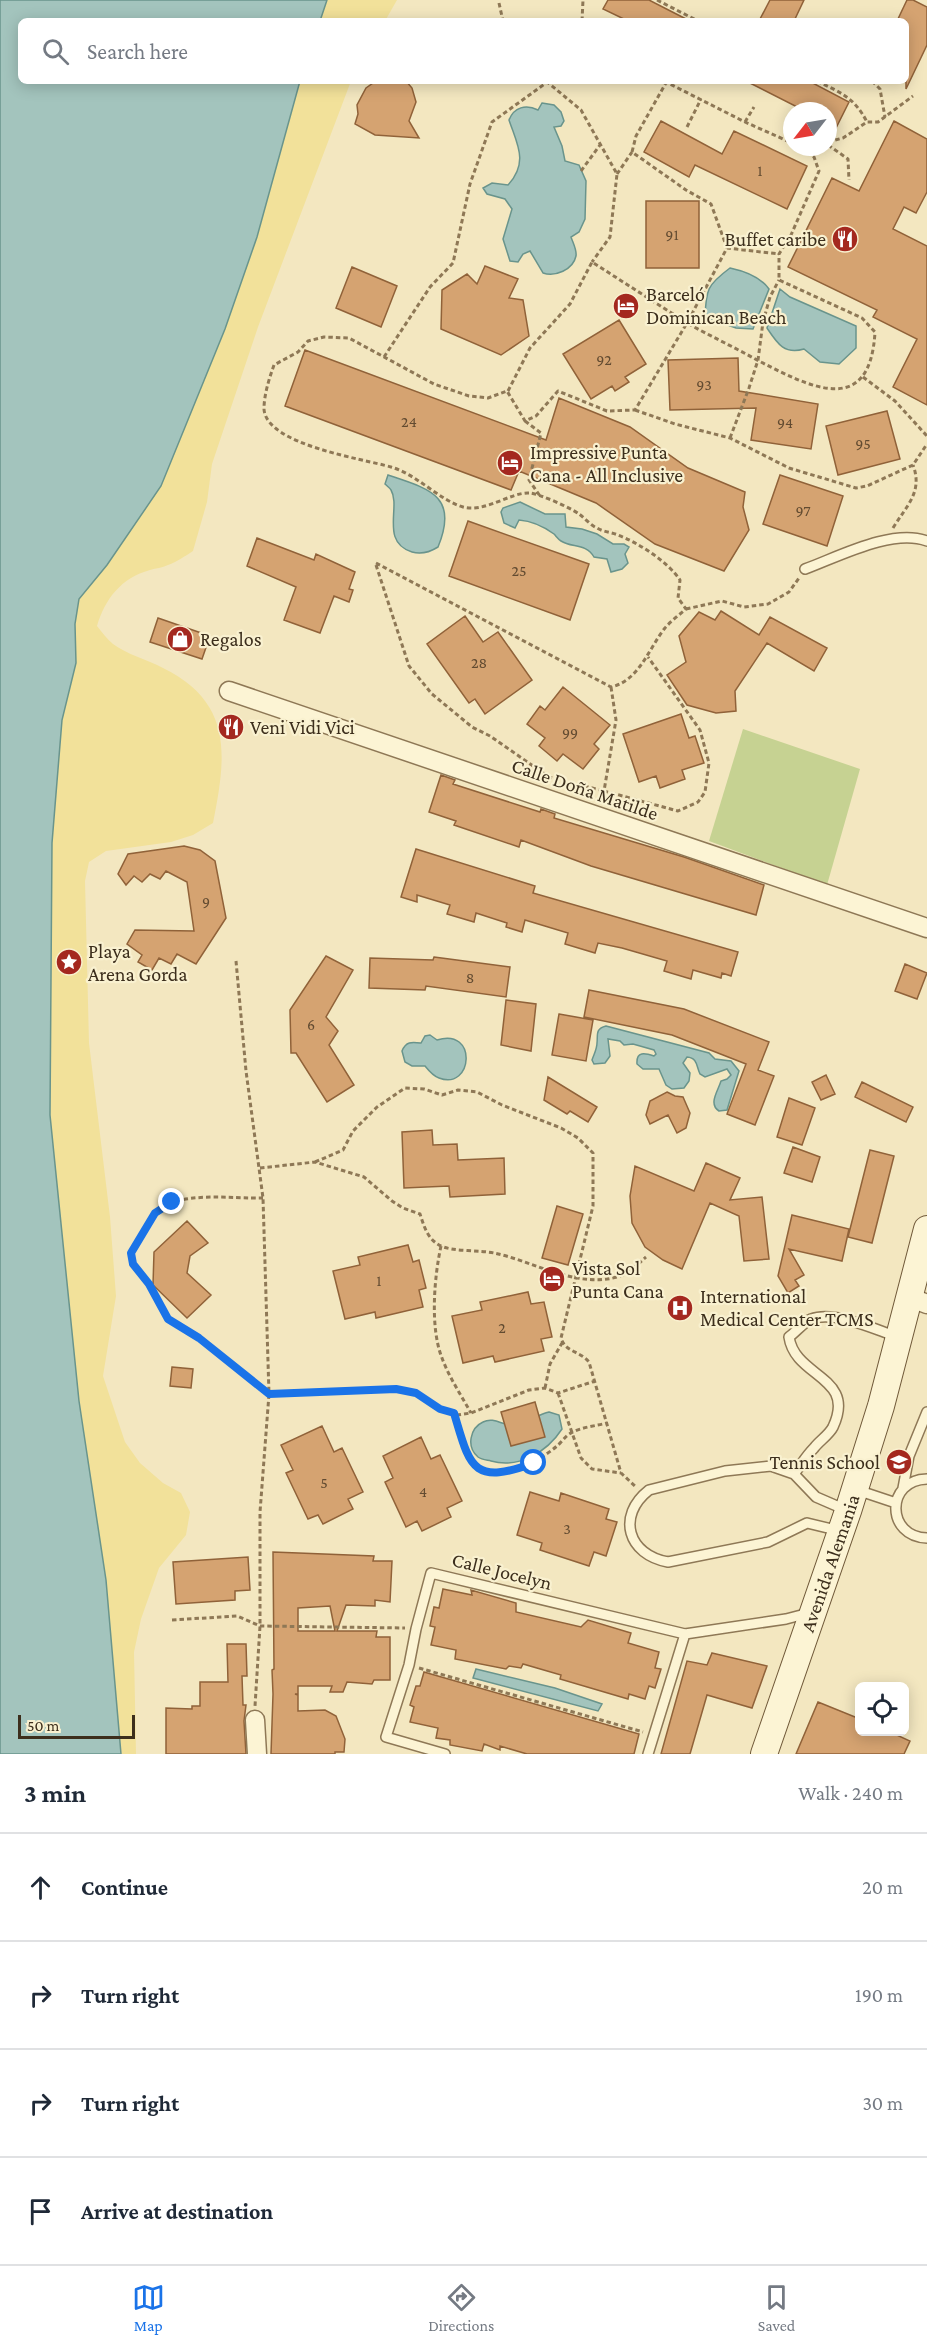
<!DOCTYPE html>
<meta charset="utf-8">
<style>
body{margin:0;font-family:"Crimson Pro",serif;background:#f6f6f7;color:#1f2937}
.controls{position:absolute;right:18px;bottom:18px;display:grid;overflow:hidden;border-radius:9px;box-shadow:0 3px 15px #0003}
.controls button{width:54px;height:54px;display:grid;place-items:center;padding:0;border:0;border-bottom:2px solid #e0e1e3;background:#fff;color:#1f2937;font:30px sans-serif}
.compass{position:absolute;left:783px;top:102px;width:54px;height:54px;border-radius:50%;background:#fff;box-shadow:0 3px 15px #0003;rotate:239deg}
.scale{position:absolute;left:18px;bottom:15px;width:117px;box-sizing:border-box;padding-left:6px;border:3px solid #3c2e1c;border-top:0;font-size:16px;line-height:21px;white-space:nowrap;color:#3c2e1c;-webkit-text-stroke:4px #f9f1d0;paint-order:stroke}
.stop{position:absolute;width:18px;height:18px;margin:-14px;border:4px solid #1a73e8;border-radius:50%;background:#fff}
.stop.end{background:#1a73e8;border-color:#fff;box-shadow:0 2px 6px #0008}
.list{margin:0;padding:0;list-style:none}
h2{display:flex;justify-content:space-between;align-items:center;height:78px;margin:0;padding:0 24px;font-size:26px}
h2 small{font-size:20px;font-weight:400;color:#747a83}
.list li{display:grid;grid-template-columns:39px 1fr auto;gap:18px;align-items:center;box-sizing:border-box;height:108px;padding:0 24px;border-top:2px solid #e0e1e3}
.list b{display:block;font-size:22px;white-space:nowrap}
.list em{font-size:20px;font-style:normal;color:#747a83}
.icon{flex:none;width:33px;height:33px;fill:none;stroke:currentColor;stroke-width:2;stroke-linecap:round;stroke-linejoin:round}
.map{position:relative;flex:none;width:927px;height:1754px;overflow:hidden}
.search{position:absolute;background:#fff;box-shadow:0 3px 15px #0003;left:18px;right:18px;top:18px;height:66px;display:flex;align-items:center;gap:15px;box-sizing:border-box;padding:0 21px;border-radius:9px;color:#747a83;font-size:22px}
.sheet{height:510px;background:#fff}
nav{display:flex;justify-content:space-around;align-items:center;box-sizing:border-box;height:84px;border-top:2px solid #e0e1e3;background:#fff;font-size:16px;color:#747a83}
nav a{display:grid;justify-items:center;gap:3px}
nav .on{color:#1a73e8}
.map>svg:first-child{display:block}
.green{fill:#c6d292}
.sand{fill:#f2e19a}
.water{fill:#a3c4bd;stroke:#69948c;stroke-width:1.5}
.building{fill:#d5a371;stroke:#906239;stroke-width:1.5;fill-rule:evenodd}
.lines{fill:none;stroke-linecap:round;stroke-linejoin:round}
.lane-casing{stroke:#8e7856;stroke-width:12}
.street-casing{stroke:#8e7856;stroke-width:21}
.secondary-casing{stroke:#705939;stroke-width:28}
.path{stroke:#8e7856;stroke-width:3;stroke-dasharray:4.5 3;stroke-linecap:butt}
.lane{stroke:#fcf4d4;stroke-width:9}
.street{stroke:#fcf4d4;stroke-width:18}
.secondary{stroke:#fcf4d4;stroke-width:26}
.route{stroke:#1a73e8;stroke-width:8}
.labels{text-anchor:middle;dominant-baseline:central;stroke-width:4.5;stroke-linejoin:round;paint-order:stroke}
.number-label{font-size:16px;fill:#624b31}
.poi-label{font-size:20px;fill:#3c2e1c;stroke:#f9f1d0;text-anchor:start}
.street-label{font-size:20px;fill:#3c2e1c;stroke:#f9f1d0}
</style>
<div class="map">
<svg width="927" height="1754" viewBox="0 0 927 1754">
<rect width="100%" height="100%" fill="#f3e7c0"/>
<!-- green -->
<path class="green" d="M743 729 860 769 827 885 709 841Z"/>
<!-- sand -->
<path class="sand" d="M327 0H397L385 21H320Z
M300 81H351L258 327 212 464 207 502 193 551C185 556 177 562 168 565 162 568 156 568 150 570 121 578 105 599 97 626 102 632 107 639 113 644 126 654 148 660 163 668 234 703 226 757 213 823L193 835 171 842 106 851 89 862 85 881 89 1043 110 1217 116 1296 103 1376 125 1442 140 1463 163 1483 181 1493 190 1512 186 1535 159 1568 141 1619 134 1652 136 1754H121L106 1580 79 1401 50 1115 52 843 62 720 76 663 75 624 79 599 107 565 161 486Z"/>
<!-- water -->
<path class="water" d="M0 0H327L320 21H21V81H300L257 237 225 329 161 486 107 565 79 599 75 624 76 663 62 720 52 843 50 1115 79 1401 106 1580 121 1754H0Z
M542 103 554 105 561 112 564 121 561 126 554 127 562 146 565 161 579 165 586 181 585 219 579 232 571 237C573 243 577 250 576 256 573 270 555 277 543 273L530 251 523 254 518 262 510 261 503 239 512 209 505 199 487 194 483 188 492 183 508 185C529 162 517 144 509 120 514 107 526 104 538 110Z
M730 268C744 271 760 276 769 289L753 329 736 328 705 317C706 290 707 285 730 268Z
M780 289 790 297 856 326V348L839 364 820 362 804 349C784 355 777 343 767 328Z
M388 475C430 489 459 496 438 547 430 552 422 555 412 552 380 542 401 507 391 490 390 488 387 486 385 484Z
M520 502 545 514H565L566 527 582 529 597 534 613 544H624L629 547 625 554 628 563 622 569 611 572 607 559 594 557C586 543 572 548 561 541 558 539 556 536 554 534 543 526 532 521 519 520L515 528 504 523 501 512 503 508Z
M606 1026 709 1053 715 1059 731 1061 739 1071 727 1110 719 1111C708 1104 718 1091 721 1081L727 1079 731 1075 727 1069 705 1077 700 1074C696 1066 698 1058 687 1057L683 1063 690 1073 689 1081 684 1088 672 1089 666 1085 659 1069H643L637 1064C636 1051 645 1053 654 1056L656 1054 654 1050 633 1044 624 1045 620 1041 608 1039 610 1056 605 1063 594 1064 592 1060C594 1054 597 1049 597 1043 598 1034 595 1029 606 1026Z
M430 1035 437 1040C478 1027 473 1091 439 1078 433 1076 429 1071 425 1066H412L405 1062 402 1051C406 1041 412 1042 421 1043L425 1036Z
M549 1412 559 1415 562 1429C547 1452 519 1469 491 1461 487 1460 482 1460 478 1457 466 1447 470 1428 483 1422 493 1417 501 1424 510 1425 525 1425 536 1415 549 1412Z
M476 1669 555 1688 602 1704 598 1711 473 1678Z"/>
<!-- building -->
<path class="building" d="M608 0H649L690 21H628L603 9Z
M770 0H804L794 21H759Z
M907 0H913L927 7V45L906 89V21H897Z
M376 81H406L412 88 416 102 409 121 419 138 375 135 355 124 358 114 357 105 366 88Z
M746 81H809L849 102 828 144V111H805Z
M661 121 722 154 734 131 807 166 787 209 695 165 689 177 644 152Z
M894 121 927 139V192L916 213 904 207 893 229 927 246V405L893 387 917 339 873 317 877 310 788 267 832 178 859 191Z
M646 201H699V268H646Z
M485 266 518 279 509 298 523 300 529 336 501 355 441 329 442 290 467 274 477 284Z
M352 267 397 286 381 327 336 308Z
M619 320 646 364 625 377 629 382 615 391 612 386 591 399 563 354Z
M305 350 546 440 559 398 630 427 688 468 745 492 743 507 749 530 724 571 655 544 596 503 519 471 511 490 285 406Z
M738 358 739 391 818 404 811 449 751 440 756 408 670 410 668 360Z
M887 411 900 459 838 475 826 426Z
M780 475 843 496 827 546 763 524Z
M468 521 589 564 570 620 449 576Z
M257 538 314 560 316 554 355 572 349 589 353 590 349 602 334 596 320 633 284 620 296 587 247 566Z
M721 611 759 635 770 617 827 648 814 671 767 643 735 691 736 711 716 713 687 705 667 675 686 662 679 636 699 612 715 620Z
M465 616 483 642 498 632 532 680 485 714 475 699 469 703 427 644Z
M158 618 210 636 202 659 150 642Z
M563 687 610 725 594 744 599 749 583 769 563 754 557 761 539 746 545 738 527 724 540 706 545 710Z
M681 714 689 738 695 736 704 763 682 770 685 779 660 788 656 776 639 782 623 734Z
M441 775 455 780 453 784 540 812 541 809 555 814 554 818 684 857 764 885 756 915 591 866 521 840 519 847 454 825 456 821 429 812Z
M184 846 200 850 215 861 226 918 196 964 177 954 171 964 159 958 152 970 138 962 142 955 127 944 135 930 194 931 187 882 166 871 160 879 150 874 142 882 134 876 126 885 118 874 128 854Z
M416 849 535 886 533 893 738 952 731 976 722 973 721 978 693 970 691 979 664 971 667 961 622 948 598 943 595 953 565 944 568 933 525 920 522 932 506 927 507 923 476 913 474 922 447 914 450 905 417 895V902L401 897Z
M326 956 353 970 326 1017 338 1031 329 1045 354 1085 327 1102 296 1053H291L290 1010Z
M434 957 510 967 506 997 426 986 425 990 369 988 370 958 433 960Z
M905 964 927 973 917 999 895 991Z
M589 990 684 1009 769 1042 758 1070 774 1076 755 1125 727 1114 746 1064 672 1035 584 1017Z
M506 1000 536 1004 531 1051 501 1045Z
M559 1014 593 1020 586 1061 552 1055Z
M826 1075 835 1094 821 1100 812 1082Z
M548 1077 597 1107 588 1122 570 1111 567 1114 544 1100Z
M862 1082 913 1107 906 1122 855 1097Z
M667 1092 675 1096 683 1097 690 1113 686 1128 677 1133 668 1115 650 1124 646 1115 650 1101Z
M789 1098 815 1108 802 1145 777 1137Z
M432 1130 433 1145 457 1144 458 1160 504 1158 505 1194 450 1197 449 1186 404 1188 402 1132Z
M793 1147 820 1157 812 1182 784 1173Z
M870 1150 894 1156 872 1243 848 1237Z
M706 1163 740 1178 730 1200 762 1197 769 1259 744 1261 739 1216 710 1203 682 1269 663 1260 645 1247 632 1223 630 1196 635 1166 694 1191Z
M557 1206 583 1214 568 1265 542 1258Z
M792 1215 849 1229 842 1261 789 1249 804 1275 795 1280 799 1286 788 1293 778 1276Z
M187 1221 208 1243 190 1256 187 1273 211 1295 187 1318 153 1285 154 1252Z
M408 1245 413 1262 419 1260 426 1288 419 1290 423 1307 376 1318 375 1312 345 1319 333 1271 360 1265 358 1257Z
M528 1292 531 1304 544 1302 552 1337 541 1339 544 1351 495 1362 493 1356 463 1363 452 1316 482 1310 480 1302Z
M172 1367 193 1369 191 1388 170 1386Z
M535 1402 545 1437 511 1446 501 1412Z
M322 1426 334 1452 342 1448 363 1492 348 1499 353 1509 323 1524 318 1515 308 1519 286 1473 293 1470 281 1445Z
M421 1437 431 1459 440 1455 462 1501 447 1508 451 1517 422 1531 417 1521 406 1527 385 1482 393 1478 383 1456Z
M530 1492 559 1501 561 1493 609 1509 606 1519 617 1522 606 1556 594 1552 589 1566 540 1550 542 1543 517 1535Z
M273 1552 374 1556 373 1561H392L390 1602 375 1600V1606L346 1605 337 1631H377L376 1637H390V1680H374L372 1684 347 1682 343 1692H330L332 1686H298V1694H295L298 1695V1711L325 1710 336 1716 345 1739 344 1752H335V1754H271L273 1694 272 1670 274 1669ZM330 1606 335 1631H298V1608Z
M248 1557 250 1590 235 1591V1600L176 1604 173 1562Z
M443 1589 472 1595 471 1590 516 1603V1612L581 1627 588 1620 631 1633 628 1643 659 1652 655 1668 661 1669 655 1688 649 1686 645 1699 629 1694 628 1699 560 1679 561 1675 523 1664 521 1668 509 1666 506 1669 455 1659 456 1650 431 1645 435 1627 430 1626 434 1607 439 1608Z
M227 1644H246L247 1676H242L243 1705H246L244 1721 246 1754H166V1708L192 1709V1706H200V1682H228Z
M712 1653 767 1666 752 1708 707 1695 690 1754H661L687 1661 707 1665Z
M424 1672 639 1734 634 1754H527L500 1746V1750L484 1744 482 1751 450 1745V1740L436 1738 438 1728 410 1722 414 1707 410 1705 416 1686H420Z
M818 1702 860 1719V1731H888L910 1741 904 1754H796Z"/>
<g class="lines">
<defs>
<path id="lane" d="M805 569C838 557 892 528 927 541
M794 1474C801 1465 806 1456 814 1448 819 1441 829 1435 833 1427 857 1376 795 1378 789 1337 796 1332 804 1322 811 1319 835 1310 876 1330 898 1337
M927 1479C885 1480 886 1537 927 1538
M903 1488 909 1456 927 1412
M857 1490 896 1503
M840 1531 807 1523 768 1542 668 1562C628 1555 616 1516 649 1490L725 1471 771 1466 794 1474 816 1497 846 1510
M445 1754 386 1737 409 1665 416 1629 431 1573 685 1634 786 1619 809 1613
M648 1754 685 1634"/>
<path id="street" d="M229 691 927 928
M909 1297 927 1304
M255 1720 257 1754"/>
<g id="secondary">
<path id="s1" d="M764 1754 848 1511 881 1406 927 1229"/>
</g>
</defs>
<!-- lane casing -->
<use href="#lane" class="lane-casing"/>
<!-- street casing -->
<use href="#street" class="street-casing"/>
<!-- secondary casing -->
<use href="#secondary" class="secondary-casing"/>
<!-- path -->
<path class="path" d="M657 0 698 21
M499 3 503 21
M582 21 583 0
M546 81 581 110 617 174 610 237 592 262
M664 81 745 122 792 143
M667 81 636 136 632 152 686 190 711 204 727 248
M817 81C841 93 854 97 867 122
M872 81 880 89 885 117
M745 122 754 107
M687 127 701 99
M828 142 843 138 867 122H878L913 96
M828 145 848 159 849 180
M581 171 600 145
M617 174 632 152
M384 357 430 287 453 263 470 184 492 122 546 83
M863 377 895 401 927 436
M508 391 530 348 570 304 592 262 687 323 727 248 779 254
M635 410 675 424 730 438 789 468 856 488 867 486 913 465 927 444
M525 421 541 433 529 480 540 496
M730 438 749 388 758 360 763 322 770 297 779 280
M893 528C907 505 923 492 913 465
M376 563 611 687C639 681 649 648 665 628 671 621 679 615 686 609L678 598 680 580C668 562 639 543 618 535 611 532 603 532 597 528 590 525 585 518 579 514 571 508 538 493 529 493 511 492 485 513 463 507 439 500 418 475 391 467 364 459 266 445 264 409 264 395 269 379 274 365L298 352 308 341 324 337 349 338 434 384 469 396 488 398 507 391 525 421 536 416 558 391 607 411 635 410 687 323C710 336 734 347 757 360 808 386 870 420 875 332L862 318 779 280V254L791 235 819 171 814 157 800 147
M376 565 409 666 432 694 472 727 490 736 549 777 604 791
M686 609 722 601 744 607 768 604 789 592 799 578
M611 687 616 720 604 791 678 811 698 802 705 792 709 763 700 730 648 657
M236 961 246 1071 263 1198 269 1394 260 1512V1626L255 1706
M315 1162 343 1150 353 1131 377 1107 405 1088 424 1089 442 1095 458 1090 477 1092 502 1105 561 1128 578 1138 593 1153V1206L561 1338C565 1352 580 1351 589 1362L621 1473 636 1487
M260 1168 315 1162 364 1177 392 1201 403 1208 420 1214C424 1226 427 1238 439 1245 451 1252 480 1250 494 1253 533 1261 579 1290 620 1276 630 1273 638 1264 646 1257
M263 1198C234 1199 175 1190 155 1213 146 1223 138 1242 131 1253L133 1264 149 1284 168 1319 199 1338 269 1394 396 1389 416 1393 440 1409 457 1415 471 1413 529 1390 545 1388 558 1393 595 1381
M441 1246C434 1278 430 1328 442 1358 449 1377 461 1395 471 1413
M545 1388 550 1364 562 1343
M558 1393 581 1458 592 1469 621 1473
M454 1413 472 1464C496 1485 537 1463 557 1446 562 1442 566 1435 571 1433 581 1427 596 1426 607 1423
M172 1620 237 1616 260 1626 405 1628
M419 1668 643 1732"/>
<!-- lane -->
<use href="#lane" class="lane"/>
<!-- street -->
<use href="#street" class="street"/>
<!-- secondary -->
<use href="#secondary" class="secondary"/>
</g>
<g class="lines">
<!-- route -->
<path class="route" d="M172 1202 155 1213 131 1253 133 1264 149 1284 168 1319 199 1338 269 1394 396 1389 416 1393 440 1409 454 1413C470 1466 471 1486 534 1463"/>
</g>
<!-- icons -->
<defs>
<symbol id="restaurant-disc" viewBox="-11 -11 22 22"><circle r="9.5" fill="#a4281f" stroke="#f9f1d0"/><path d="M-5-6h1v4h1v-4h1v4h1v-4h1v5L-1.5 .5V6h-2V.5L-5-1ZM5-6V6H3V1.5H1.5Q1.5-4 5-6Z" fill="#fff"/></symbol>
<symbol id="hotel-disc" viewBox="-11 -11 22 22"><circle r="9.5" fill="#a4281f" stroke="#f9f1d0"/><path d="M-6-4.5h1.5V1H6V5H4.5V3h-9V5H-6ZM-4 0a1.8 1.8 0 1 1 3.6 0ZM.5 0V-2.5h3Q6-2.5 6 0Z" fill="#fff"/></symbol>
<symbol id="shop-disc" viewBox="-11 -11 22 22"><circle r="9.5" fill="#a4281f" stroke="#f9f1d0"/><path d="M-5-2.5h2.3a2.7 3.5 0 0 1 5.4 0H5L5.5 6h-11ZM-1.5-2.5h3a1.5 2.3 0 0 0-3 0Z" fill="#fff"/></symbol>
<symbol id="sight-disc" viewBox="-11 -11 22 22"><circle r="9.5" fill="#a4281f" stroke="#f9f1d0"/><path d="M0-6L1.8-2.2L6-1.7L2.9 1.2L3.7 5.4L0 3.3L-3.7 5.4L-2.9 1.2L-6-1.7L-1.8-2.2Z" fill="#fff"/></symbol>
<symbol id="hospital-disc" viewBox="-11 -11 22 22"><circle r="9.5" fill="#a4281f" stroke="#f9f1d0"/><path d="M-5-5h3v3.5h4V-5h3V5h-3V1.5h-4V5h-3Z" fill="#fff"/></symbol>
<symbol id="school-disc" viewBox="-11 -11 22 22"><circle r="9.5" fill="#a4281f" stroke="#f9f1d0"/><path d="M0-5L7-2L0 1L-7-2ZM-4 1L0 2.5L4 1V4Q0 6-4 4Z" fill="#fff"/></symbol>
</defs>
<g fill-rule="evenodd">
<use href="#restaurant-disc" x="830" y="224" width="30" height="30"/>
<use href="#hotel-disc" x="611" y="291" width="30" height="30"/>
<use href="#hotel-disc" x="495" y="448" width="30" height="30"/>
<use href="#shop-disc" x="165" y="624" width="30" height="30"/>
<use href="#restaurant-disc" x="216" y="712" width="30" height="30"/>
<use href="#sight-disc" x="54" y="947" width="30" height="30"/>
<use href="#hotel-disc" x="537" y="1264" width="30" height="30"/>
<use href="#hospital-disc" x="665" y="1293" width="30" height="30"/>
<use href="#school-disc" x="884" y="1447" width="30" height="30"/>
</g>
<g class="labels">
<!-- number labels -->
<g class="number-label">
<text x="760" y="170">1</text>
<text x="672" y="234">91</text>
<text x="604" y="359">92</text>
<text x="704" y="384">93</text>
<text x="409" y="421">24</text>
<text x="785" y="422">94</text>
<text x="863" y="443">95</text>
<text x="803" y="510">97</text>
<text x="519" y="570">25</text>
<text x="479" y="662">28</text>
<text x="570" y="732">99</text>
<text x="206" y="901">9</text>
<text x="470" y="977">8</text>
<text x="311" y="1024">6</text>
<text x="379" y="1280">1</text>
<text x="502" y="1327">2</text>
<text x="324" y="1482">5</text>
<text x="423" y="1491">4</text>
<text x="567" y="1528">3</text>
</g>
<!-- poi labels -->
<g class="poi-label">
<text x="826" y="239" text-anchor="end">Buffet caribe</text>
<text x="646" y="294">Barceló<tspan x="646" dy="23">Dominican Beach</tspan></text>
<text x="530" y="452">Impressive Punta<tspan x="530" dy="23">Cana - All Inclusive</tspan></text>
<text x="200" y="639">Regalos</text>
<text x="250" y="727">Veni Vidi Vici</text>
<text x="88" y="951">Playa<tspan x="88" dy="23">Arena Gorda</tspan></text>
<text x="572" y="1268">Vista Sol<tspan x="572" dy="23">Punta Cana</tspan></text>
<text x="700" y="1296">International<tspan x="700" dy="23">Medical Center TCMS</tspan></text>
<text x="880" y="1462" text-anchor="end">Tennis School</text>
</g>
<!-- street labels -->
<g class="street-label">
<text transform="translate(585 789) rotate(19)">Calle Doña Matilde</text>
<text stroke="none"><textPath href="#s1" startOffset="202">Avenida Alemania</textPath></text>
<text transform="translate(502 1571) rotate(14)">Calle Jocelyn</text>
</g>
</g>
</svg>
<div class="controls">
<button><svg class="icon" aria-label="locate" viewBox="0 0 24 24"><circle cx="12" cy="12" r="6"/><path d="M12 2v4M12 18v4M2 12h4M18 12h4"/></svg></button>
</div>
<svg class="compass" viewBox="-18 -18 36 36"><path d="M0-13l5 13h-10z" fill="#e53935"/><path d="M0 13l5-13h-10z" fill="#747a83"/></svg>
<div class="scale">50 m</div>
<div class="stop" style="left:534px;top:1463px"></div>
<div class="stop end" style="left:172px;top:1202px"></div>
<div class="search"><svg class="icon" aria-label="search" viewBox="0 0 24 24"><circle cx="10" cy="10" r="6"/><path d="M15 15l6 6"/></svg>Search here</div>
</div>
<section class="sheet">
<h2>3 min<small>Walk · 240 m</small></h2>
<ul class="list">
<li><svg class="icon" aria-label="ahead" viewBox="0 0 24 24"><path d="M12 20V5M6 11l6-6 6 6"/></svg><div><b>Continue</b></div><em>20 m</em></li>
<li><svg class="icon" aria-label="right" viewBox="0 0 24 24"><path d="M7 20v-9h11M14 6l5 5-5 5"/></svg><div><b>Turn right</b></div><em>190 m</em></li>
<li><svg class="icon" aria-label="right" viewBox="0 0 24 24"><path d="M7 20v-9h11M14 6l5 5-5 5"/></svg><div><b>Turn right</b></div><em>30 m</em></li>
<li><svg class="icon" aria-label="arrive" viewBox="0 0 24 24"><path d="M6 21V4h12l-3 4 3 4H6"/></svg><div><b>Arrive at destination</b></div></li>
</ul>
</section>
<nav>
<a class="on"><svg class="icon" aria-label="map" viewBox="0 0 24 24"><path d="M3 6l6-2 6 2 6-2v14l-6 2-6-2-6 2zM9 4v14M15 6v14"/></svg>Map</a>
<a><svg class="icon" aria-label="directions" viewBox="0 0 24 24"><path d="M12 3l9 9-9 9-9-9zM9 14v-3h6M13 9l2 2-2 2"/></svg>Directions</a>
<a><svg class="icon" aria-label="saved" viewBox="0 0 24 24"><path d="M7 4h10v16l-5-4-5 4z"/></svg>Saved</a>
</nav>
